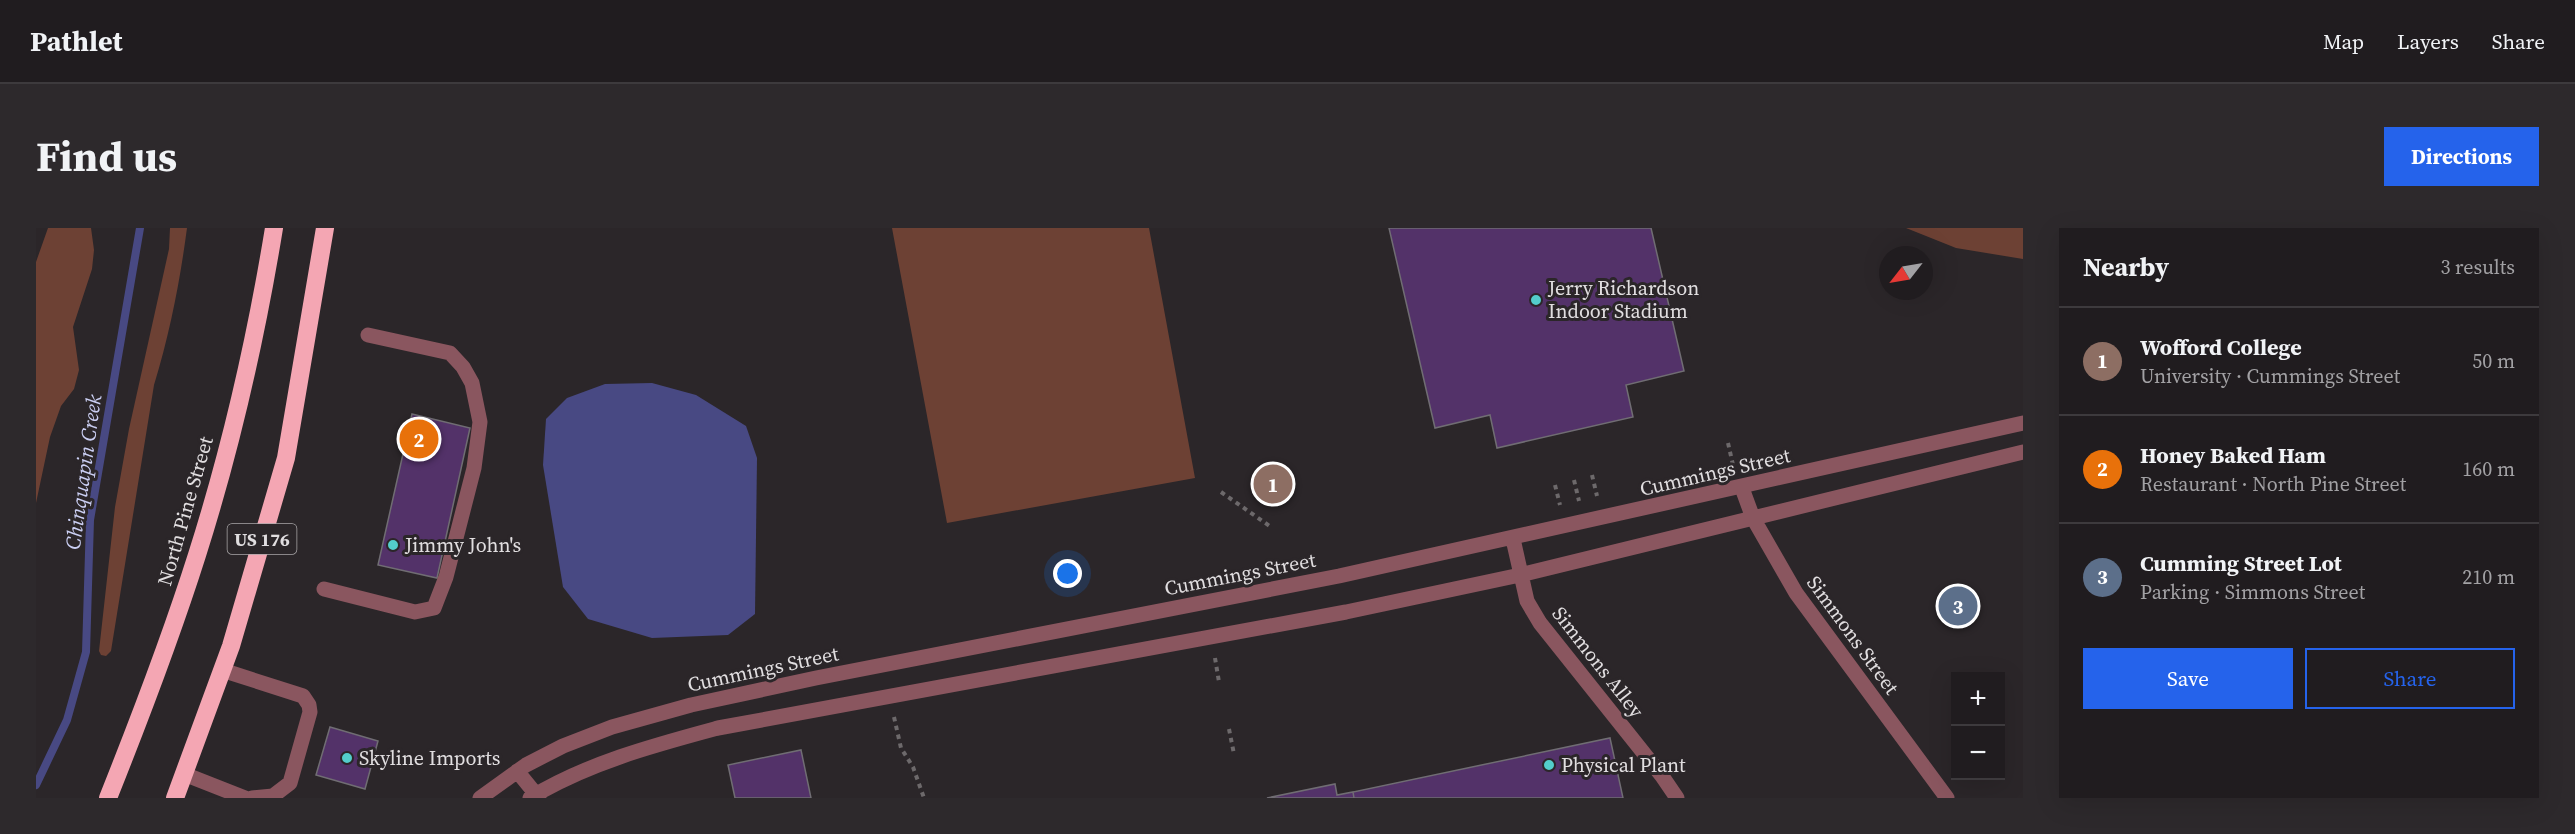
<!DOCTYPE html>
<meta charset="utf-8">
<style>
body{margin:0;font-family:"Source Serif 4",serif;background:#2d292c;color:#f1f3f6}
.controls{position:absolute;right:18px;bottom:18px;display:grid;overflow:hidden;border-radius:0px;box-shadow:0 6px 24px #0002}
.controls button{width:54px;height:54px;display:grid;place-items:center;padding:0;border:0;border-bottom:2px solid #3d3a3d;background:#201c1f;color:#f1f3f6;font:30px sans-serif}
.compass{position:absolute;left:1843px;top:18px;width:54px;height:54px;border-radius:50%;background:#201c1f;box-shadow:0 6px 24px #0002;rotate:239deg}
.you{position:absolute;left:1032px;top:346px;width:21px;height:21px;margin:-15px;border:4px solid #fff;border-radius:50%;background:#1a73e8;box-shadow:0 0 0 9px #1a73e833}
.badge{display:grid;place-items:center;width:39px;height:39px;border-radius:50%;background:#2563eb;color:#fff;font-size:20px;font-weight:700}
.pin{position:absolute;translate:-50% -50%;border:3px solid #fff;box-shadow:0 2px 6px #0006}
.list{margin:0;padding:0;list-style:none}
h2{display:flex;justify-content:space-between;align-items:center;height:78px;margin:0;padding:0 24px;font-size:26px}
h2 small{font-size:20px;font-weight:400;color:#a2a1a4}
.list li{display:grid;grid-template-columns:39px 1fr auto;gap:18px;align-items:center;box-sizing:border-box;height:108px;padding:0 24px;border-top:2px solid #3d3a3d}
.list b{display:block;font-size:22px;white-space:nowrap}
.list p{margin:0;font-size:20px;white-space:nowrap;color:#a2a1a4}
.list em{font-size:20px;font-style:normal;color:#a2a1a4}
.actions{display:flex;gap:12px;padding:18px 24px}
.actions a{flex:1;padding:14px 0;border:2px solid #2563eb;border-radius:0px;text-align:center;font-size:21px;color:#2563eb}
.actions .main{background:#2563eb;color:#fff}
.map{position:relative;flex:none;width:1987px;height:570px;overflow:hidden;border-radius:0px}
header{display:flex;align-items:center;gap:36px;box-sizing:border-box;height:84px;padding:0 30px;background:#201c1f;border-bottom:2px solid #3d3a3d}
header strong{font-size:28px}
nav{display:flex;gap:33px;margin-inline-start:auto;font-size:21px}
.intro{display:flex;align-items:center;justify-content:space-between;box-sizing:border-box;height:144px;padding:0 36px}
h1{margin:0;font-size:42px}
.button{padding:15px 27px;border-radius:0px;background:#2563eb;color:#fff;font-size:21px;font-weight:700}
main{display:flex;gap:36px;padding:0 36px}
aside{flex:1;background:#201c1f;border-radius:0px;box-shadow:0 6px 24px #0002}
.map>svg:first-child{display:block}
.green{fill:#6d4134}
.water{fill:#484983}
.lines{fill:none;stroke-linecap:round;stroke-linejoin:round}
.stream{stroke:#484983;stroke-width:8}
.building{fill:#533269;stroke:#706d73;stroke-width:1.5}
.path{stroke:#6d696b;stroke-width:4;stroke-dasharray:4.5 4.5;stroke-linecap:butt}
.minor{stroke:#8a565f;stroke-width:15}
.highway{stroke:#f4a6b3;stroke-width:18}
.poi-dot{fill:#53cdcb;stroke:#2b2629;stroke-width:2}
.labels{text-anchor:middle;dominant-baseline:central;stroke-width:6;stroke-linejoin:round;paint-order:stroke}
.shield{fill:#2b2629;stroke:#aaa7a9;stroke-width:1.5}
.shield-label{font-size:18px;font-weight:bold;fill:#e1dee0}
.poi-label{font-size:20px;fill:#e1dee0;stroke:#2b2629;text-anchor:start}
.street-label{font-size:20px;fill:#e1dee0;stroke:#2b2629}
.water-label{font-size:21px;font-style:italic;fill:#cbcff3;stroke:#2b2629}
</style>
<header>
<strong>Pathlet</strong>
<nav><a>Map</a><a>Layers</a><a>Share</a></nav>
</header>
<div class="intro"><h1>Find us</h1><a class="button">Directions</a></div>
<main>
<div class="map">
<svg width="1987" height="570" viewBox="0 0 1987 570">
<rect width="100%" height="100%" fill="#2b2629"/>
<!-- green -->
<path class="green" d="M12 0H55L58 22 56 41 37 99 43 142 38 161 25 178 14 209 0 275V34Z
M134 0H151C144 53 134 105 118 157L75 423 70 428 65 427 63 423 79 279 93 201 133 21Z
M856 0H1113L1159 250 911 295Z
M1870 0H1987V31L1920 20Z"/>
<!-- water -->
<path class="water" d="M616 155 660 167 710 198 721 230 719 386 692 407 616 410 552 391 527 359 507 237 510 191 531 170 569 156Z"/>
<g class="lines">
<!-- stream -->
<path class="stream" d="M0 557 31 492 50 424 54 292 104 0"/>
</g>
<!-- building -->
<path class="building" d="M1353 0H1615L1648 143 1590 157 1597 189 1461 220 1454 187 1399 200Z
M376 186 434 200 401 350 342 337Z
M294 499 342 513 329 561 280 547Z
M1574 510 1587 570H1318L1317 564Z
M765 522 775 570H699L692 537Z
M1299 556 1301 567 1317 564 1318 570H1231Z"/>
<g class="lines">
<!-- path -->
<path class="path" d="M1692 215 1697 237
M1556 247 1561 268
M1538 252 1543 273
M1519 257 1524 277
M1185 264 1235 299
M1179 430 1183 454
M858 489 865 520 877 539 888 570
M1193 501 1198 526"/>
<!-- minor -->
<path class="minor" d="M1706 260 1717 290 1760 365 1911 570
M1477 311 1491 373 1504 395 1626 548 1641 570
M288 361 379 384 398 380 410 349 438 240 444 194 436 155 427 139 414 125 332 107
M186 442 267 468 273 477 274 484 254 555 237 568 216 570
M481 543 503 570
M148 546 209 570
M444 570 490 537 527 518 576 499 655 477 780 450 1303 348 1987 195
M494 570C551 535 619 517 682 500L1310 384 1484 347 1987 224"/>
<!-- highway -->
<path class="highway" d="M72 570C104 490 135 409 161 327 195 220 220 110 238 0
M139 570 195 418 250 230 289 0"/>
</g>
<!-- markers -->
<g class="poi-dot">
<circle cx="1500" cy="72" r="6"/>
<circle cx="357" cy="317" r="6"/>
<circle cx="311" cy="530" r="6"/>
<circle cx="1513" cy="537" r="6"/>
</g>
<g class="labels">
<!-- shield labels -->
<rect class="shield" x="191.5" y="296" width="69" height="30" rx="4.5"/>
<g class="shield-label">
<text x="226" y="311">US 176</text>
</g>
<!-- poi labels -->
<g class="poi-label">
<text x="1512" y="60">Jerry Richardson<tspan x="1512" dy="23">Indoor Stadium</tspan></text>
<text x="369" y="317">Jimmy John's</text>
<text x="323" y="530">Skyline Imports</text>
<text x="1525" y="537">Physical Plant</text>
</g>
<!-- street labels -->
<g class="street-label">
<text transform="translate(1679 244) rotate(-13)">Cummings Street</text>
<text transform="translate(149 283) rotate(-74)">North Pine Street</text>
<text transform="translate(1204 346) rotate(-11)">Cummings Street</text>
<text transform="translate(1817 407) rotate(54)">Simmons Street</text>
<text transform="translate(1562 434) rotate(52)">Simmons Alley</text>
<text transform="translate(727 441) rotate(-12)">Cummings Street</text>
</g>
<!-- water labels -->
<g class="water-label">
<text transform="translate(47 244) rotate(-82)">Chinquapin Creek</text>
</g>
</g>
</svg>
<div class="controls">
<button>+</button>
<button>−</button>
</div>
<svg class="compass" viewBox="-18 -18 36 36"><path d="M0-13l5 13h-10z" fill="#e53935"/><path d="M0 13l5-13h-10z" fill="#a2a1a4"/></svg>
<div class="you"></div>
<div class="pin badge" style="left:1237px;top:256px;background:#8d6e63">1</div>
<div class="pin badge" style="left:383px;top:211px;background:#e8710a">2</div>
<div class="pin badge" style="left:1922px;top:378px;background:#5c6f8a">3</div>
</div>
<aside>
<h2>Nearby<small>3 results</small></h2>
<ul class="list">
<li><span class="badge" style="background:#8d6e63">1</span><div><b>Wofford College</b><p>University · Cummings Street</p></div><em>50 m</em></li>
<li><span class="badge" style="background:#e8710a">2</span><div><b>Honey Baked Ham</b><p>Restaurant · North Pine Street</p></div><em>160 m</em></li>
<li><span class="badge" style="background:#5c6f8a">3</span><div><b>Cumming Street Lot</b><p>Parking · Simmons Street</p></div><em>210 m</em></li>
</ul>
<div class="actions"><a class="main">Save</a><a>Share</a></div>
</aside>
</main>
